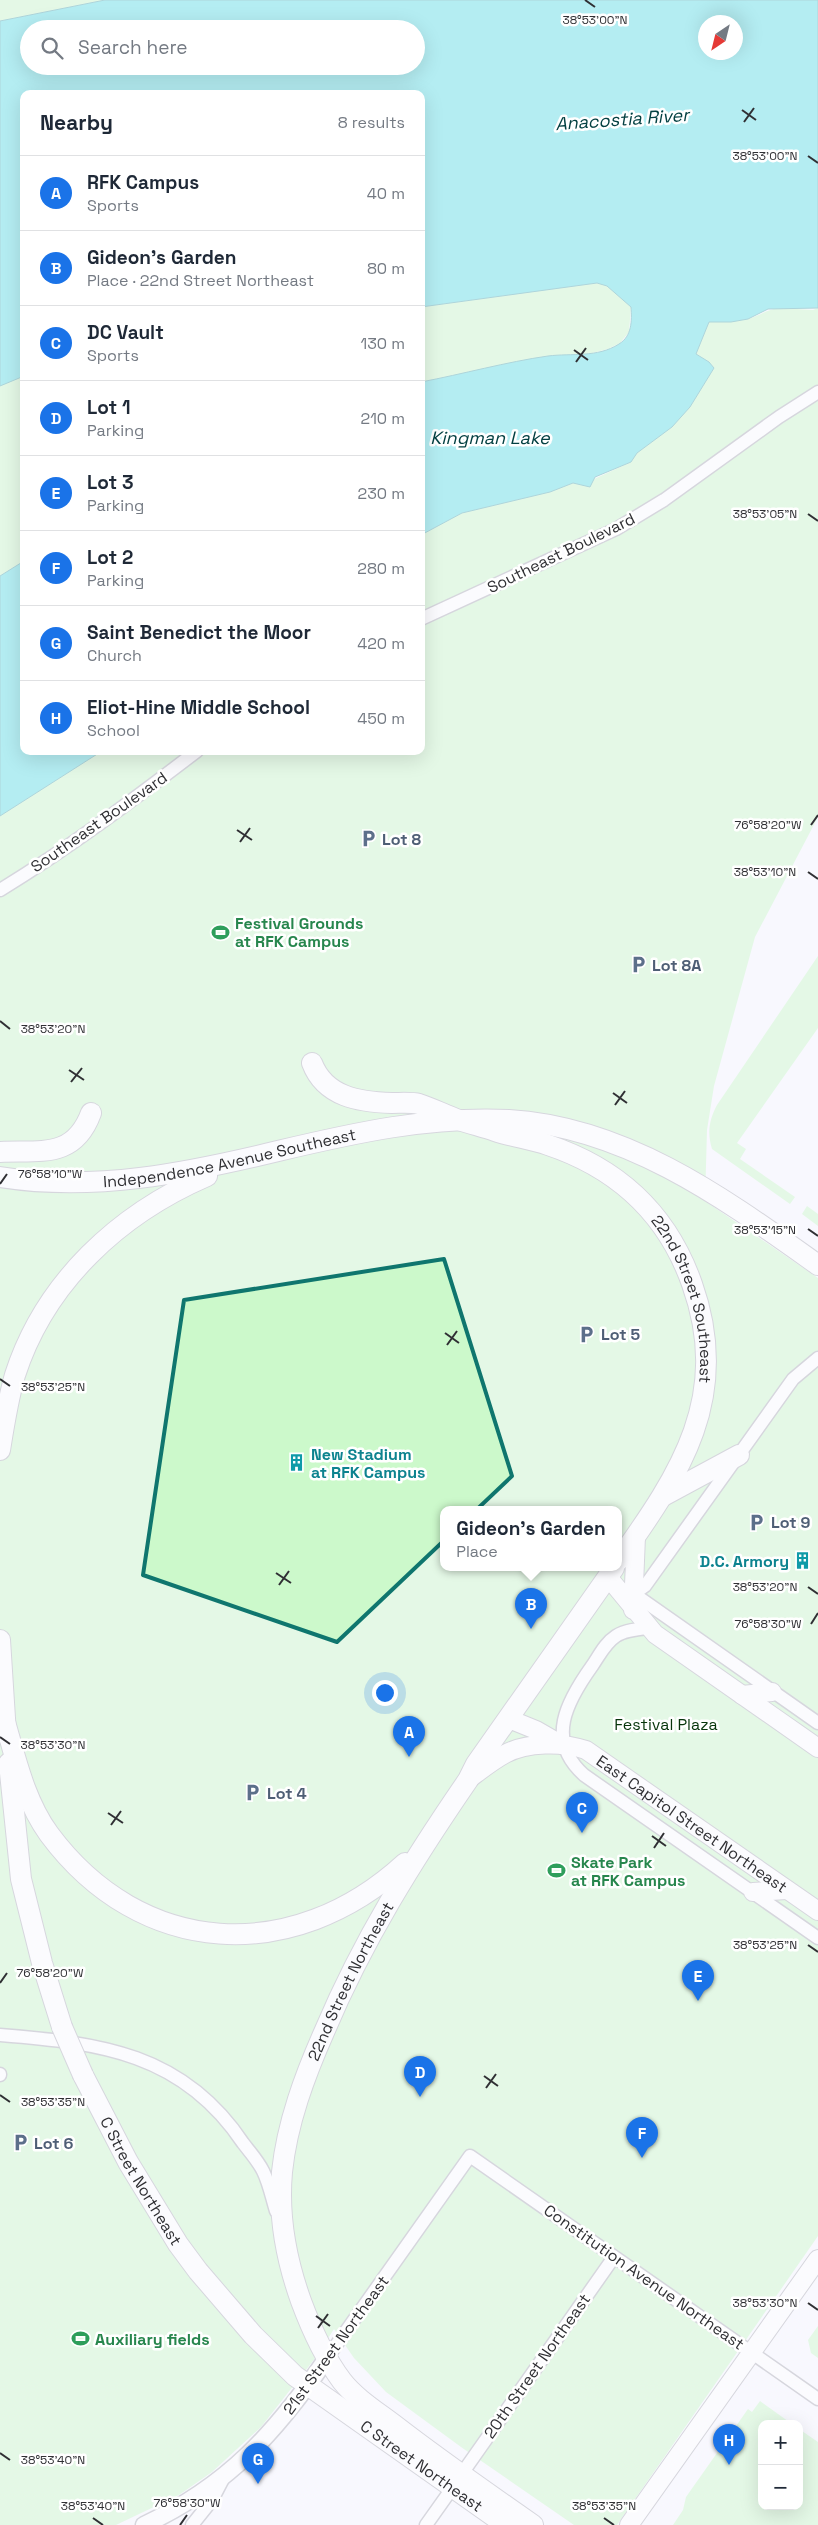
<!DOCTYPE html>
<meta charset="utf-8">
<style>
body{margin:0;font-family:"Space Grotesk",sans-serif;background:#f6f6f7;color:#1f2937}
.controls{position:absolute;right:15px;bottom:15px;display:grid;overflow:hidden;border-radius:10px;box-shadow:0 5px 20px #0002}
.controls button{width:45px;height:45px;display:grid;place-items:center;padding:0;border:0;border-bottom:1px solid #e0e1e3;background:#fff;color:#1f2937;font:25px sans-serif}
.compass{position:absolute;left:698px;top:15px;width:45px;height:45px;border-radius:50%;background:#fff;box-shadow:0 5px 20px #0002;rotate:215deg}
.you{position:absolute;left:384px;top:1692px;width:18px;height:18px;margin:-12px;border:4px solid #fff;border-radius:50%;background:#1a73e8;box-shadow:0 0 0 8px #1a73e833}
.badge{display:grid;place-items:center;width:32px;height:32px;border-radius:50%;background:#1a73e8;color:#fff;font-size:16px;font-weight:700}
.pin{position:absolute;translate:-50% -41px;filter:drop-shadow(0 1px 2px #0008)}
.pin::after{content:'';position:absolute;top:26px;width:18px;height:15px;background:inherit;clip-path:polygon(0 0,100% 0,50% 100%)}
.popup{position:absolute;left:440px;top:1506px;width:182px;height:65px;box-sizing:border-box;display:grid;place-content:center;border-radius:10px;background:#fff;filter:drop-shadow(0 1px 4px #0005);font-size:16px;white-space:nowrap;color:#747a83}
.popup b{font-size:19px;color:#1f2937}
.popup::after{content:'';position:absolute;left:50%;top:100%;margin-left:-10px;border:10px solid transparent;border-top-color:#fff}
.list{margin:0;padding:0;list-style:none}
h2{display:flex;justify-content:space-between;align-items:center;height:65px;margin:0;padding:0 20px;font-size:21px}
h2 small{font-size:16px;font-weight:400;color:#747a83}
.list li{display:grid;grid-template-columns:32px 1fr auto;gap:15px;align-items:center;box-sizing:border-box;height:75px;padding:0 20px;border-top:1px solid #e0e1e3}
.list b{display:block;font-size:19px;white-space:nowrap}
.list p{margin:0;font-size:16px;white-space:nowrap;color:#747a83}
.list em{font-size:16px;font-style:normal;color:#747a83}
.icon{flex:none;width:28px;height:28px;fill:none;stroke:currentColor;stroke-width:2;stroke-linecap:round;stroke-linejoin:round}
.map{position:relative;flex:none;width:818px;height:2525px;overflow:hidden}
.search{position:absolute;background:#fff;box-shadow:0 5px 20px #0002;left:20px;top:20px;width:405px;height:55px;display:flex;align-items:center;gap:12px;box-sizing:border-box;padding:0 18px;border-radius:28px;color:#747a83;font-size:19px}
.panel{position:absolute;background:#fff;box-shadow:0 5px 20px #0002;left:20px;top:90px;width:405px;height:665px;border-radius:10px}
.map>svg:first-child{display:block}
.green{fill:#ccf9cb;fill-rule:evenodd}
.water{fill:#63e0e5;stroke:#54abb0;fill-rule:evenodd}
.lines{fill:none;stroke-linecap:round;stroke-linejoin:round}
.minor-casing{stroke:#aeaeb7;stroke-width:15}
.tertiary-casing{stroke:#aeaeb7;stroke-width:19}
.secondary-casing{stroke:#aeaeb7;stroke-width:20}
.primary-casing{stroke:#aeaeb7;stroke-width:22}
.minor{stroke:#fff;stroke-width:12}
.tertiary{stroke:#fff;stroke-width:16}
.secondary{stroke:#fff;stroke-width:18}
.primary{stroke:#fff;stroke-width:20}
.primary-bridge-casing{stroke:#aeaeb7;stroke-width:22;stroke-linecap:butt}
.primary-bridge{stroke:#fff;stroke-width:20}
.marked{fill:none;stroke:#0f766e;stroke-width:4;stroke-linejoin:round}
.ticks{fill:none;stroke:#303034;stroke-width:2}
.labels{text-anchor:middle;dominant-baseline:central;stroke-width:5;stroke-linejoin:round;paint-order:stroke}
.street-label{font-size:16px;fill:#303034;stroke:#fff}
.service-label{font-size:16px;font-weight:bold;fill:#4e5e75;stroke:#fff;text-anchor:start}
.leisure-label{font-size:16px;font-weight:bold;fill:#27864d;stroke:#fff;text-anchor:start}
.culture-label{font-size:16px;font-weight:bold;fill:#0d838f;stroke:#fff;text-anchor:start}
.park-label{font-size:16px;fill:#07350b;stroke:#fff}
.water-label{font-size:18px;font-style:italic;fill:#034042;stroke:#fff}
.ticks-label{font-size:12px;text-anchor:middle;fill:#303034;stroke:#fff;stroke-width:5;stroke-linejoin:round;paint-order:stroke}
</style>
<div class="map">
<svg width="818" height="2525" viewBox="0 0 818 2525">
<rect width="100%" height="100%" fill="#f8f8fe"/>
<!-- green -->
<path class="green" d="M0 0H105L0 21Z
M24 264V561L0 576V270Z
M597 283 607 286 631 307 629 332 620 343 608 349 585 355 548 356 421 382V307Z
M781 308 813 310 818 308V817L755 937 714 1086 707 1130 705 1201 818 1278V2236L617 2525H574L461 2447 386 2392 354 2358 334 2329 316 2357 261 2427 212 2472 179 2495 116 2525H0V816L102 751H421V535L462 513 550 492 573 483 581 485 631 462 637 453 672 427 690 407 714 368 709 362 696 354 709 322C722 322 735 322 748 319 761 315 767 309 781 308ZM444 1510H618V1568H444Z
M818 956V1028L737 1143 746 1149 740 1159 795 1197 790 1204 712 1149C707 1133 709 1120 717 1105Z
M807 1206 818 1214V1226L802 1214Z
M818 2326V2358L811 2353 808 2340Z
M760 2401 792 2424H762V2506H799V2429L818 2442V2525H673L683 2510 686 2497 748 2409 752 2412Z"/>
<!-- water -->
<path class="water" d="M105 0H818V308L768 309 748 319 731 322H709L696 354 709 362 714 368 690 407 672 427 637 453 631 462 595 477 590 487 573 483 550 492 462 513 421 535V382C463 374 506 362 548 356 572 353 597 358 619 344 632 336 632 321 631 307L607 286 597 283 421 307V94H24V376L0 386V21ZM706 22H736V52H706ZM29 29H416V66H29Z
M24 561V751H102L0 816V576Z"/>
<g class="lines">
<defs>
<path id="minor" d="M421 619 616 529 664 500 779 417 818 392
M0 890C69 848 133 800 197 751
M818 1358 793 1379 645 1586 634 1594 818 1723
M649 1628C638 1629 625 1630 616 1636 605 1643 599 1656 592 1666 567 1701 545 1740 584 1775L818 1938
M0 2035C100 2043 183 2053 243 2143 250 2152 258 2161 263 2171 269 2183 272 2198 276 2211
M0 2074V2075
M327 2358 470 2156 818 2399
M461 2475 614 2257
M192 2525 212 2500 224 2477
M426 2525 453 2487"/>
<path id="tertiary" d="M144 2525C228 2486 276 2432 327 2358"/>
<g id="secondary">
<path d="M608 1577 655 1634 818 1748"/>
<path d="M633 1610 636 1536"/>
<path d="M742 1695 772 1692"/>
<path d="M509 1719 536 1730 562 1745"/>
<path id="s1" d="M469 1779C481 1770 492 1761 505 1754 527 1742 563 1742 586 1750L818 1911"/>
<path d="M753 1892 787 1890"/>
<path d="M629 2525 818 2259"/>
</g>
<g id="primary">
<path id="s2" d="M312 1063C325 1097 359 1102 392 1103 401 1103 411 1102 419 1104 432 1108 445 1115 459 1120 471 1124 483 1127 495 1131 513 1137 531 1139 548 1145 617 1168 667 1213 692 1284 732 1396 681 1473 618 1561"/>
<path d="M0 1152C41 1150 74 1159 91 1113"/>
<path id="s3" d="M0 1177C94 1192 187 1173 278 1151 354 1133 430 1116 509 1120 627 1127 725 1199 818 1265"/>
<path d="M0 1450C4 1425 8 1399 15 1375 45 1282 119 1214 207 1176"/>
<path d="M663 1496 739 1455"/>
<path d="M0 1640 6 1734"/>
<path d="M5 1722C16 1760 25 1801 49 1834 141 1958 293 1966 405 1863"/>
<path d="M9 1763 21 1879 42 1963 62 2027"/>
<path id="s4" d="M83 2075 128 2162 178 2244 198 2271 253 2335 295 2376 506 2525"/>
<path id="s5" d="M533 2525C487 2493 441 2461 397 2427 379 2413 356 2399 342 2381 324 2357 311 2328 301 2301 286 2259 278 2216 282 2172 287 2123 305 2075 325 2030 363 1940 413 1860 468 1780L476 1764 614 1568"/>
</g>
</defs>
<!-- minor casing -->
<use href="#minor" class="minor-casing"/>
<!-- tertiary casing -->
<use href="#tertiary" class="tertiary-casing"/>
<!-- secondary casing -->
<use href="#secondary" class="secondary-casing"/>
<!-- primary casing -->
<use href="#primary" class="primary-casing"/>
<!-- minor -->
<use href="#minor" class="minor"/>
<!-- tertiary -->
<use href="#tertiary" class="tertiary"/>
<!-- secondary -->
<use href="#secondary" class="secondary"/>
<!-- primary -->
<use href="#primary" class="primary"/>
<defs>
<path id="primary-bridge" d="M62 2027 83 2075"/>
</defs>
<!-- primary-bridge casing -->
<use href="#primary-bridge" class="primary-bridge-casing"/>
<!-- primary-bridge -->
<use href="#primary-bridge" class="primary-bridge"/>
</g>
<!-- marked area -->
<path d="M0 0H818V2525H0ZM444 1259 512 1476 337 1642 143 1575 184 1300Z" fill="#f8f8fe" fill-opacity=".55" fill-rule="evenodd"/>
<path class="marked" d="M444 1259 512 1476 337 1642 143 1575 184 1300Z"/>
<!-- ticks -->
<path class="ticks" d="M585 0 595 7M742 110 756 120M744 122 754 108M808 156 818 163M574 350 588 360M576 362 586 348M808 514 818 521M811 825 818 815M237 830 252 840M240 842 250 828M808 872 818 879M0 1021 10 1029M69 1070 84 1080M71 1082 82 1068M613 1093 627 1103M615 1105 625 1091M0 1184 7 1174M808 1229 818 1236M445 1333 459 1343M447 1345 457 1331M0 1379 10 1386M276 1573 291 1583M279 1585 289 1571M808 1587 818 1594M811 1624 818 1613M0 1737 10 1744M108 1813 123 1823M111 1825 121 1811M652 1836 666 1846M654 1848 664 1833M808 1945 818 1952M0 1983 7 1973M484 2076 498 2086M486 2088 496 2074M0 2095 10 2102M808 2303 818 2310M316 2316 330 2326M318 2328 328 2314M0 2453 10 2460M93 2518 103 2525M604 2518 614 2525M180 2525 187 2515"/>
<!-- icons -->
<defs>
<symbol id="parking-bare" viewBox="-9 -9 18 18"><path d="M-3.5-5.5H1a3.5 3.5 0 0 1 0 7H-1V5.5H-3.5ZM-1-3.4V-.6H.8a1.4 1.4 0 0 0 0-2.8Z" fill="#5c6f8a" stroke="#fff" stroke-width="2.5" paint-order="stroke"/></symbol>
<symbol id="stadium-bare" viewBox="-9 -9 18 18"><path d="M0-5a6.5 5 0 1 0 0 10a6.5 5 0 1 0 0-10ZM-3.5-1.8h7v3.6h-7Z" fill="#2e9e5b" stroke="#fff" stroke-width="2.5" paint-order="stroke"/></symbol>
<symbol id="building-bare" viewBox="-9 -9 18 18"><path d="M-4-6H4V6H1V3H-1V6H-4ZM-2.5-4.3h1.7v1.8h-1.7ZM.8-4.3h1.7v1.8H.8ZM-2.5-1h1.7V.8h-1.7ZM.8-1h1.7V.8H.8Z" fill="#0f9aa8" stroke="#fff" stroke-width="2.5" paint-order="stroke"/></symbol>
</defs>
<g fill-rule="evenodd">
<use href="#parking-bare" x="356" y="826" width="25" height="25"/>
<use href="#stadium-bare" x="208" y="920" width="25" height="25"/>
<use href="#parking-bare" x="626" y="952" width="25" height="25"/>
<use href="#parking-bare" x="574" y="1322" width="25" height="25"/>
<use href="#building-bare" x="284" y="1450" width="25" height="25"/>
<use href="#parking-bare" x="744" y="1510" width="25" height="25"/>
<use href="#building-bare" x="790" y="1548" width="25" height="25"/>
<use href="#parking-bare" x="240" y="1780" width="25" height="25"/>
<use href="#stadium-bare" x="544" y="1858" width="25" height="25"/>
<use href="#parking-bare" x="8" y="2130" width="25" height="25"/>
<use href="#stadium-bare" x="68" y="2326" width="25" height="25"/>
</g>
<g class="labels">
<!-- street labels -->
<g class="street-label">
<text transform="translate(561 553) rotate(-26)">Southeast Boulevard</text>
<text transform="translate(99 822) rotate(-35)">Southeast Boulevard</text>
<text stroke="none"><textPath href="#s3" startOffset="232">Independence Avenue Southeast</textPath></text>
<text stroke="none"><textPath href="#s2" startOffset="478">22nd Street Southeast</textPath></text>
<text stroke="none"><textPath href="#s1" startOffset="256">East Capitol Street Northeast</textPath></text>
<text stroke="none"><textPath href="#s5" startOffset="665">22nd Street Northeast</textPath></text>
<text stroke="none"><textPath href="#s4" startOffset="121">C Street Northeast</textPath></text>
<text transform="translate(644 2277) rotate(35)">Constitution Avenue Northeast</text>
<text transform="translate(336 2345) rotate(-54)">21st Street Northeast</text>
<text transform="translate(537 2366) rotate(-55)">20th Street Northeast</text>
<text stroke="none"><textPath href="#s4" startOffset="526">C Street Northeast</textPath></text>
</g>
<!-- service labels -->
<g class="service-label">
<text x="382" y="839">Lot 8</text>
<text x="652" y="965">Lot 8A</text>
<text x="601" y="1334">Lot 5</text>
<text x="771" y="1522">Lot 9</text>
<text x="267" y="1793">Lot 4</text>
<text x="34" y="2143">Lot 6</text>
</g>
<!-- leisure labels -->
<g class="leisure-label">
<text x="235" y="923">Festival Grounds<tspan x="235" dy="18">at RFK Campus</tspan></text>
<text x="571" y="1862">Skate Park<tspan x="571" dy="18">at RFK Campus</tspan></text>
<text x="95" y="2339">Auxiliary fields</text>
</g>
<!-- culture labels -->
<g class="culture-label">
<text x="311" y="1454">New Stadium<tspan x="311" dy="18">at RFK Campus</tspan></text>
<text x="789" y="1561" text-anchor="end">D.C. Armory</text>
</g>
<!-- park labels -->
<g class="park-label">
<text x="666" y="1724">Festival Plaza</text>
</g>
<!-- water labels -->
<g class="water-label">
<text transform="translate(622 119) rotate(-4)">Anacostia River</text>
<text x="490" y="437">Kingman Lake</text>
</g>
</g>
<g class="ticks-label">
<text x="595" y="24">38°53'00"N</text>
<text x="765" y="160">38°53'00"N</text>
<text x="765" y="518">38°53'05"N</text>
<text x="768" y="829">76°58'20"W</text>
<text x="765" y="876">38°53'10"N</text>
<text x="53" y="1033">38°53'20"N</text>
<text x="50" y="1178">76°58'10"W</text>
<text x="765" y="1234">38°53'15"N</text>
<text x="53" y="1391">38°53'25"N</text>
<text x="765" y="1591">38°53'20"N</text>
<text x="768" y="1628">76°58'30"W</text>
<text x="53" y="1749">38°53'30"N</text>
<text x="765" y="1949">38°53'25"N</text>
<text x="50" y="1977">76°58'20"W</text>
<text x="53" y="2106">38°53'35"N</text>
<text x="765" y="2307">38°53'30"N</text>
<text x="53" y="2464">38°53'40"N</text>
<text x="187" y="2507">76°58'30"W</text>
<text x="93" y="2510">38°53'40"N</text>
<text x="604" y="2510">38°53'35"N</text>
</g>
</svg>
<div class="controls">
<button>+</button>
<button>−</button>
</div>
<svg class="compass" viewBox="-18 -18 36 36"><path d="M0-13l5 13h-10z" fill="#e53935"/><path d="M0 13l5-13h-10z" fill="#747a83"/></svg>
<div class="you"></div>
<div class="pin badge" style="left:409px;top:1757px">A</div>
<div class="pin badge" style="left:531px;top:1629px">B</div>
<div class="popup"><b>Gideon's Garden</b>Place</div>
<div class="pin badge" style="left:582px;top:1833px">C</div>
<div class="pin badge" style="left:420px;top:2097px">D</div>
<div class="pin badge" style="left:698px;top:2001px">E</div>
<div class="pin badge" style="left:642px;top:2158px">F</div>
<div class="pin badge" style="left:258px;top:2484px">G</div>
<div class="pin badge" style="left:729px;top:2465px">H</div>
<div class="search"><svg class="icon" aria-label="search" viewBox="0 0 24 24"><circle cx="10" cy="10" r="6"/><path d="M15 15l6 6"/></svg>Search here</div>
<section class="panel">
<h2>Nearby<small>8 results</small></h2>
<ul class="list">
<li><span class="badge">A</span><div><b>RFK Campus</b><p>Sports</p></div><em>40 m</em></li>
<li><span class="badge">B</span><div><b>Gideon's Garden</b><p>Place · 22nd Street Northeast</p></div><em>80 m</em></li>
<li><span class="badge">C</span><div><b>DC Vault</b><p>Sports</p></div><em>130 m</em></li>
<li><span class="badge">D</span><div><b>Lot 1</b><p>Parking</p></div><em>210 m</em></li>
<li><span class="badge">E</span><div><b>Lot 3</b><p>Parking</p></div><em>230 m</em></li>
<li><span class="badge">F</span><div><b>Lot 2</b><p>Parking</p></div><em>280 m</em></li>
<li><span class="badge">G</span><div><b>Saint Benedict the Moor</b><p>Church</p></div><em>420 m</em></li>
<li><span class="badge">H</span><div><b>Eliot-Hine Middle School</b><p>School</p></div><em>450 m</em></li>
</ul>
</section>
</div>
